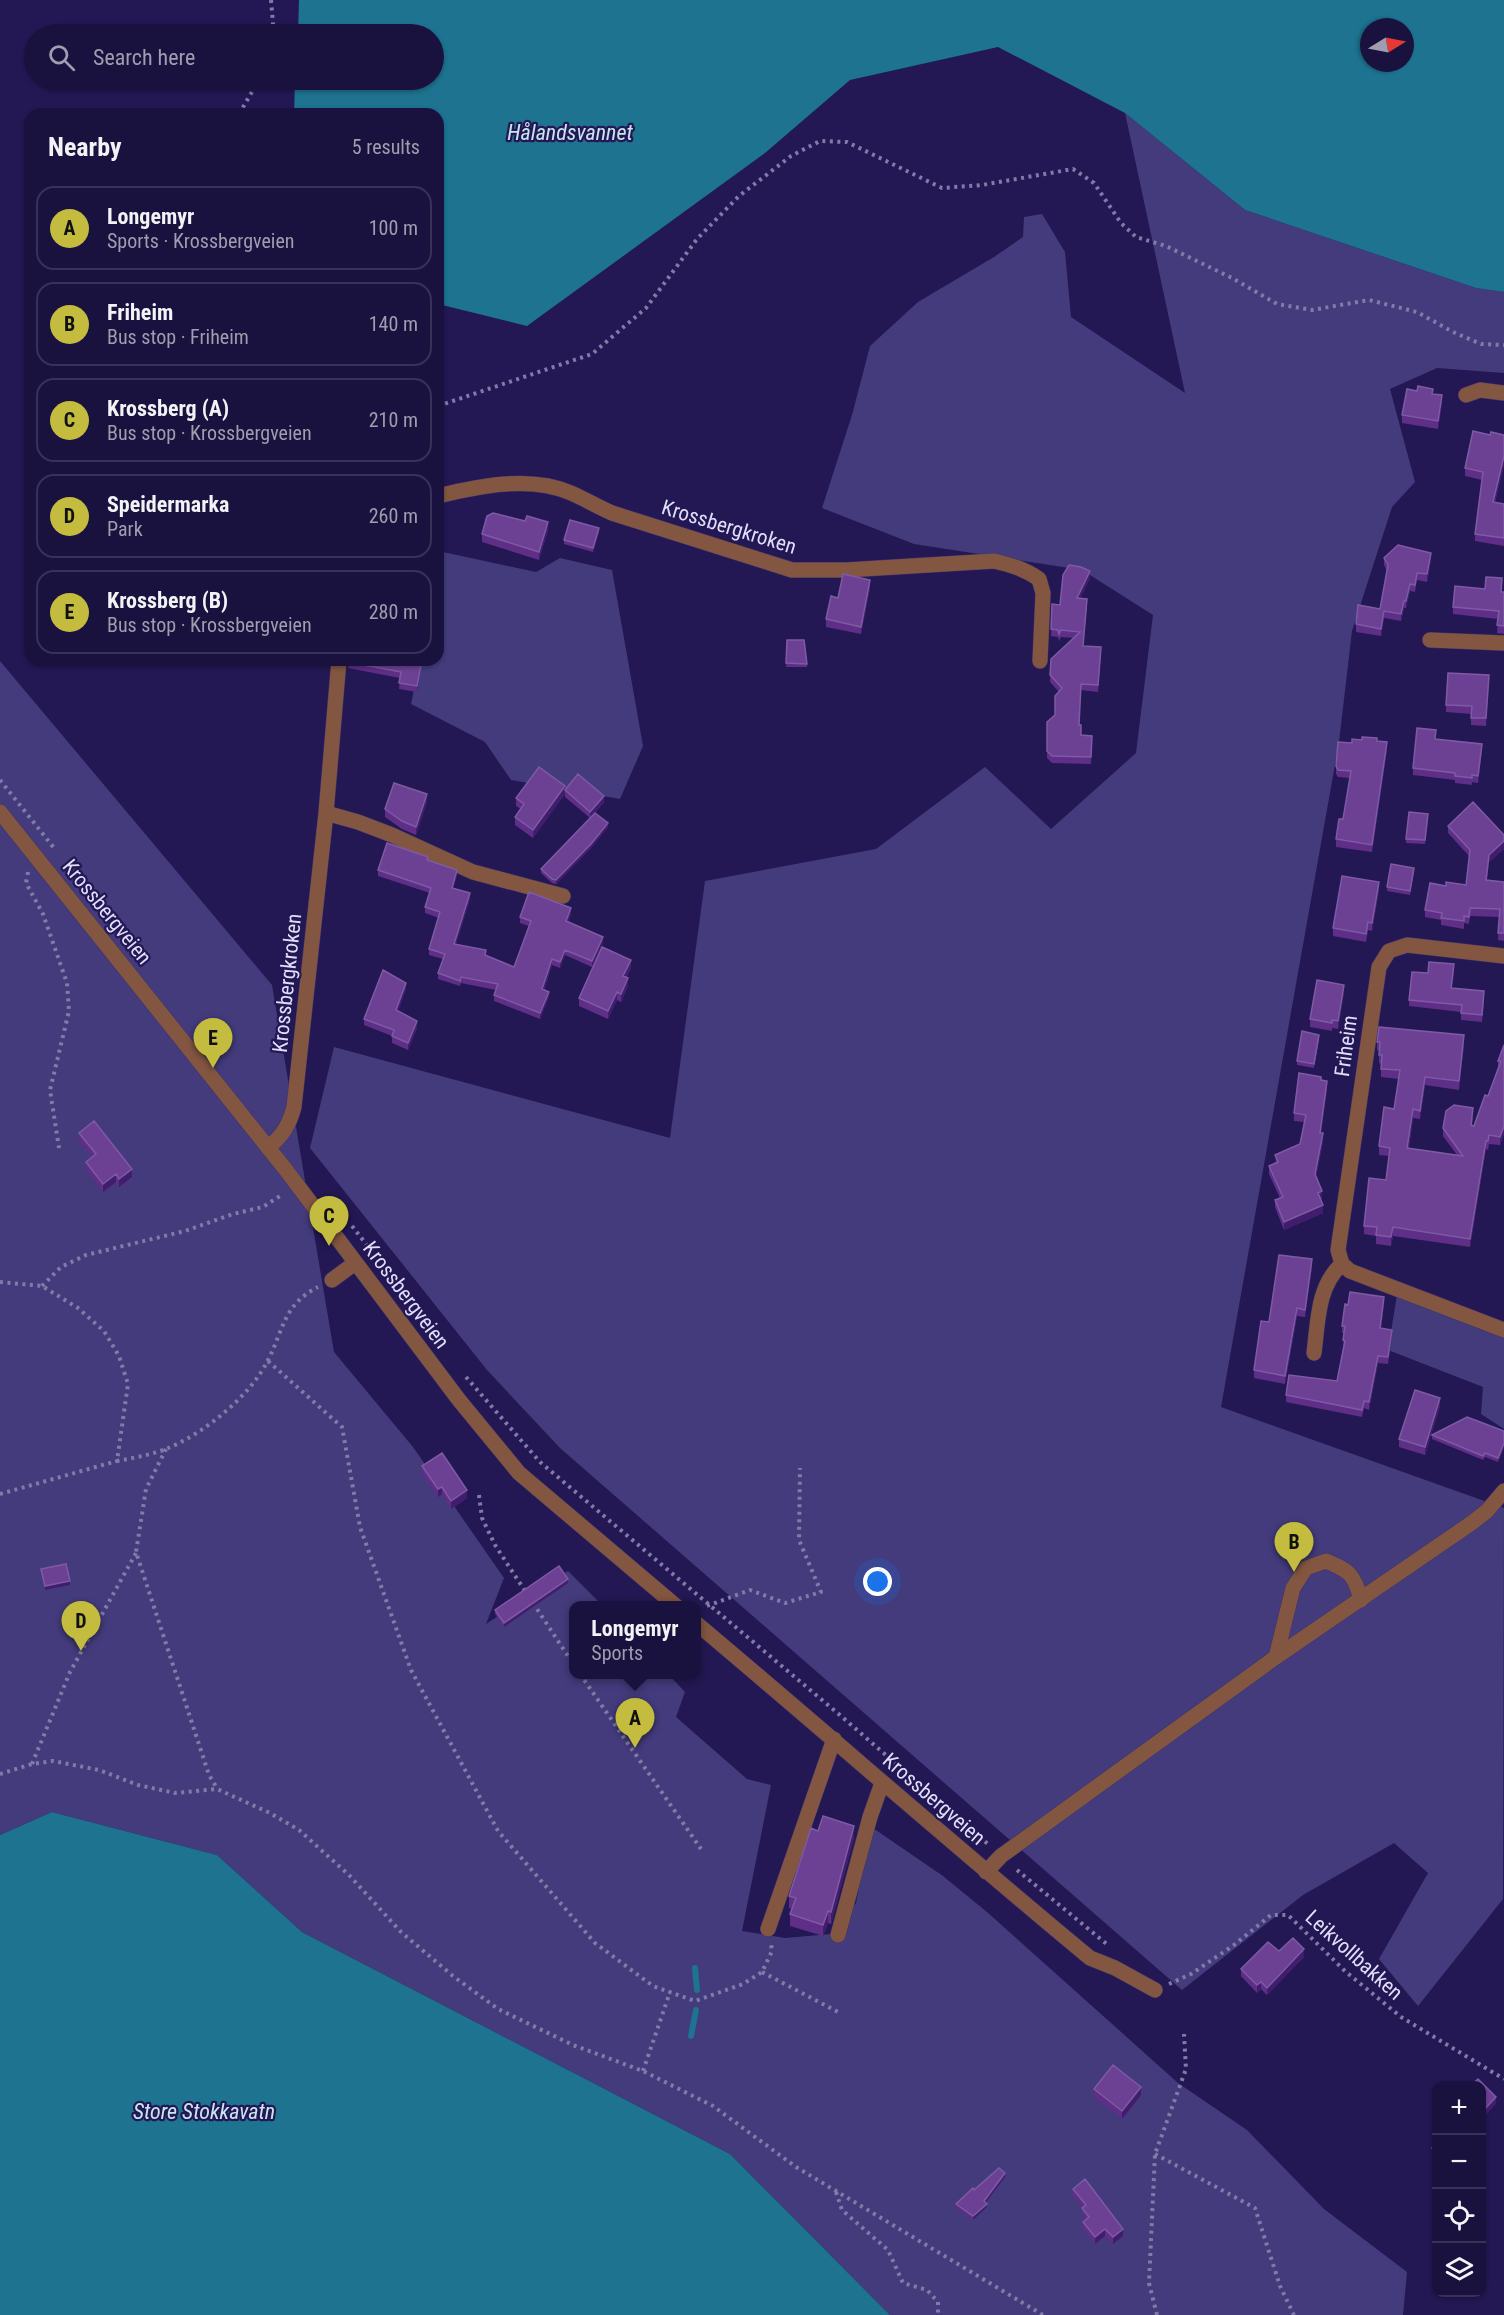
<!DOCTYPE html>
<meta charset="utf-8">
<style>
body{margin:0;font-family:"Roboto Condensed",sans-serif;background:#231b45;color:#f1f3f6}
.controls{position:absolute;right:18px;bottom:18px;display:grid;overflow:hidden;border-radius:12px;box-shadow:0 2px 4px #0004}
.controls button{width:54px;height:54px;display:grid;place-items:center;padding:0;border:0;border-bottom:2px solid #383258;background:#1a123e;color:#f1f3f6;font:30px sans-serif}
.compass{position:absolute;left:1360px;top:18px;width:54px;height:54px;border-radius:50%;background:#1a123e;box-shadow:0 2px 4px #0004;rotate:80deg}
.you{position:absolute;left:878px;top:1582px;width:21px;height:21px;margin:-15px;border:4px solid #fff;border-radius:50%;background:#1a73e8;box-shadow:0 0 0 9px #1a73e833}
.badge{display:grid;place-items:center;width:39px;height:39px;border-radius:50%;background:#c4bc3e;color:#111;font-size:20px;font-weight:700}
.pin{position:absolute;translate:-50% -50px;filter:drop-shadow(0 2px 3px #0008)}
.pin::after{content:'';position:absolute;top:32px;width:21px;height:18px;background:inherit;clip-path:polygon(0 0,100% 0,50% 100%)}
.popup{position:absolute;left:569px;top:1601px;width:132px;height:78px;box-sizing:border-box;display:grid;place-content:center;border-radius:12px;background:#1a123e;filter:drop-shadow(0 2px 4px #0005);font-size:20px;white-space:nowrap;color:#9f9eb0}
.popup b{font-size:22px;color:#f1f3f6}
.popup::after{content:'';position:absolute;left:50%;top:100%;margin-left:-12px;border:12px solid transparent;border-top-color:#1a123e}
.list{margin:0;padding:0;list-style:none}
h2{display:flex;justify-content:space-between;align-items:center;height:78px;margin:0;padding:0 24px;font-size:26px}
h2 small{font-size:20px;font-weight:400;color:#9f9eb0}
.list li{display:grid;grid-template-columns:39px 1fr auto;gap:18px;align-items:center;box-sizing:border-box;height:84px;margin:0 12px 12px;padding:0 12px;border:2px solid #383258;border-radius:18px}
.list b{display:block;font-size:22px;white-space:nowrap}
.list p{margin:0;font-size:20px;white-space:nowrap;color:#9f9eb0}
.list em{font-size:20px;font-style:normal;color:#9f9eb0}
.icon{flex:none;width:33px;height:33px;fill:none;stroke:currentColor;stroke-width:2;stroke-linecap:round;stroke-linejoin:round}
.map{position:relative;flex:none;width:1504px;height:2315px;overflow:hidden}
.search{position:absolute;background:#1a123e;box-shadow:0 2px 4px #0004;left:24px;top:24px;width:420px;height:66px;display:flex;align-items:center;gap:15px;box-sizing:border-box;padding:0 21px;border-radius:33px;color:#9f9eb0;font-size:22px}
.panel{position:absolute;background:#1a123e;box-shadow:0 2px 4px #0004;left:24px;top:108px;width:420px;height:558px;border-radius:18px}
.map>svg:first-child{display:block}
.green{fill:#433b7c}
.water{fill:#1d7390;fill-rule:evenodd}
.lines{fill:none;stroke-linecap:round;stroke-linejoin:round}
.stream{stroke:#1d7390;stroke-width:6}
.minor-casing{stroke:#3d346b;stroke-width:16}
.path{stroke:#817ba8;stroke-width:4;stroke-dasharray:3 4.5;stroke-linecap:butt}
.minor{stroke:#835641;stroke-width:15}
.wall{fill:#5f2e87}
.shaded-wall{fill:#411d6d}
.building{fill:#6c4194;stroke:#7e5aa4;stroke-width:1.5}
.labels{text-anchor:middle;dominant-baseline:central;stroke-width:4.5;stroke-linejoin:round;paint-order:stroke}
.street-label{font-size:21px;fill:#dfdefd;stroke:#231853}
.water-label{font-size:22px;font-style:italic;fill:#c8e5f2;stroke:#231853}
</style>
<div class="map">
<svg width="1504" height="2315" viewBox="0 0 1504 2315">
<rect width="100%" height="100%" fill="#231853"/>
<!-- green -->
<path class="green" d="M1125 113 1245 210 1476 288 1504 292V373L1437 368 1390 389 1415 482 1392 507 1352 631 1339 742 1221 1407 1504 1508 1503 1899 1418 2006 1379 1959 1428 1873 1394 1843 1303 1895 1182 1990 560 1448 487 1370 310 1148 334 1047 670 1138 705 881 876 849 985 767 1051 829 1136 753 1153 615 1082 570 914 544 822 508 852 415 870 346 918 302 994 257 1023 237 1024 217 1042 214 1065 252 1071 317 1185 393Z
M443 552 536 572 560 558 612 570 643 746 620 799 511 780 485 742 411 704 420 660H438V556Z
M0 661 272 985 334 1352 413 1447 504 1578 486 1624 568 1571 602 1605 574 1606V1674L669 1675 685 1692 676 1717 747 1779 771 1785 742 1931 785 1938 831 1934 856 1903 870 1826 943 1876 987 1912 1178 2083 1247 2130 1324 2209 1407 2272 1403 2315H890L730 2154 302 1932 217 1855 52 1812 0 1835Z
M1397 1295 1504 1336V1429L1481 1414 1483 1387 1388 1350Z"/>
<!-- water -->
<path class="water" d="M299 0H1504V292L1476 288 1245 210 1125 113 998 47 850 80 765 153 527 326 438 304V114H294L295 80H434V34H298ZM1369 27H1405V63H1369Z
M52 1812 217 1855 302 1932 730 2154 890 2315H0V1835Z"/>
<g class="lines">
<!-- stream -->
<path class="stream" d="M695 1968 697 1990
M691 2036 696 2010"/>
<defs>
<path id="minor" d="M1466 395 1480 390 1504 393
M438 496C479 486 531 475 571 493 585 499 598 507 612 513L792 570H846L994 561C1011 565 1025 569 1039 579L1043 593 1040 661
M1430 640 1504 643
M0 812 286 1170 459 1400 519 1473 676 1606
M326 813 358 822 392 835 473 872 563 896
M1504 956 1407 945 1389 951 1379 967 1338 1250 1342 1264 1350 1271 1504 1330
M268 1148C282 1136 289 1126 294 1107L326 813 339 660
M332 1280 355 1263
M1314 1353C1318 1323 1317 1286 1342 1264
M696 1623C828 1734 957 1848 1090 1958L1115 1968 1155 1990
M1276 1657 1293 1588 1306 1568 1326 1561C1350 1571 1354 1574 1361 1600
M986 1872 1001 1856 1276 1657 1473 1522 1487 1511 1504 1491
M768 1929 834 1739
M838 1935 870 1817 882 1783"/>
</defs>
<!-- minor casing -->
<use href="#minor" class="minor-casing"/>
<!-- path -->
<path class="path" d="M271 0 273 23 271 34
M239 114 259 80
M438 406 592 354 646 308 697 239 739 196 791 156 820 141 847 142 942 188 982 185 1073 169 1094 183 1121 223 1136 237 1166 246 1232 278 1277 304 1312 310 1369 300 1417 312 1453 332 1481 344 1504 345
M0 780 54 848
M28 872 26 883 43 914 67 983 69 1011 50 1090 59 1148
M352 1226 373 1253
M0 1282 42 1286 78 1308 104 1331 119 1356 128 1384 117 1461C133 1458 150 1455 166 1449 203 1434 250 1397 268 1360 284 1329 283 1305 318 1287
M42 1286 61 1267 86 1255 185 1231 233 1214 263 1207 283 1194
M268 1361 342 1427 360 1527 411 1670 498 1831 595 1943 653 1986 695 2001 743 1984 762 1972 772 1951 771 1944
M466 1377 540 1462 841 1716 989 1845
M166 1449 146 1489 136 1552 209 1775 217 1788
M0 1494 117 1461
M479 1495 482 1518 495 1545 527 1594
M533 1603 574 1665
M707 1606 750 1590 785 1603 821 1592 799 1540 800 1468
M580 1674 701 1849
M32 1764 70 1672 136 1553
M0 1774 32 1764 53 1761 99 1770 138 1785 175 1793 217 1789 270 1813 299 1830 349 1875 401 1932 453 1976 498 2009 573 2045 643 2071 713 2106 796 2167 1043 2315
M1017 1870 1109 1946
M762 1972 840 2013
M1169 1984 1191 1974 1234 1945 1271 1915H1288L1346 1972 1401 2017 1504 2079
M643 2071 670 1992
M1155 2154 1255 2208 1280 2286 1294 2315
M836 2192 842 2210 888 2250 903 2283 927 2290 938 2302V2315
M1157 2315 1149 2283 1155 2154 1186 2069 1184 2034"/>
<!-- minor -->
<use href="#minor" class="minor"/>
</g>
<!-- wall -->
<path class="wall" d="M1433 394 1442 403 1438 429 1402 423V415Z
M1490 435H1504V464L1495 503 1504 504V546L1475 541V534L1482 480 1465 476V468Z
M525 521 548 530 539 560 482 542V534Z
M599 532 593 552 564 544V540Z
M1384 558 1431 560 1427 582 1417 580 1415 592 1410 591 1406 608H1404L1401 621 1384 618 1381 636 1356 632V624L1380 609 1387 571 1384 565Z
M1090 578 1080 598 1087 606 1083 646 1101 654 1098 692 1081 690 1079 725 1081 735 1092 736 1091 764 1052 763 1047 758V722L1055 715 1059 692 1050 682 1051 659 1074 638 1061 637 1059 641 1058 637 1051 636 1052 604 1060 605Z
M1502 586V592H1504V634L1497 633 1498 619 1453 614V607L1485 589Z
M870 588 861 634 826 627V619L838 598Z
M787 640 807 664V667H786Z
M349 660H422L417 692 399 689 400 678 348 668Z
M1489 675 1486 726 1471 725V714L1446 712V705Z
M1436 739 1482 751 1478 783 1472 782V785L1455 783V780L1413 775V768Z
M1377 741 1387 750 1372 852 1336 847V839L1343 819 1350 778 1338 777 1336 774V766L1352 743Z
M565 790 604 802 595 813 608 827 591 848 556 884 552 883 541 873V869L590 818 565 797Z
M565 794 533 838 515 825V817L521 809 516 806V798Z
M427 802 416 835 402 829 385 817V809Z
M1428 818 1425 844 1406 843V839Z
M1448 826 1504 835V849L1489 862 1487 880 1504 882V941L1498 940 1499 917 1470 916 1469 924 1464 923V929L1441 925V920L1425 917V910L1446 886 1466 885 1469 856 1448 833Z
M428 861 457 875 453 888 470 899 456 944 514 967 529 926 520 923V917L571 914 568 922 603 942 592 967 565 955 560 968 552 965 544 990 549 997 540 1019 494 1001V995L496 990 461 983 460 986 438 979V973L443 959 429 955V949L439 918 425 913V907L430 893 378 876V870Z
M1414 872 1410 895 1387 891V887Z
M1379 890 1372 931 1368 930 1366 942 1333 936V928Z
M631 968 626 978 628 986 621 1002 617 1000 608 1019 579 1006V998Z
M1454 971 1452 988 1484 998 1482 1022 1461 1020V1012L1409 1006V1000L1428 973Z
M406 989 398 1011 417 1028 408 1050 392 1043V1036L364 1025V1019Z
M1344 993 1338 1029 1332 1028V1031L1310 1027V1019Z
M1319 1039 1314 1068 1297 1065V1061Z
M1377 1042 1464 1044 1459 1090 1425 1085 1420 1119 1413 1118 1409 1148 1457 1155 1443 1136V1128L1473 1117 1472 1125 1474 1126 1488 1096 1498 1068V1061L1504 1045V1134L1500 1145 1489 1144 1488 1150 1486 1149 1470 1247 1393 1236 1391 1246 1376 1244V1236L1364 1234V1226L1386 1180 1389 1156 1379 1155V1146L1394 1109 1399 1079 1381 1077V1064L1379 1063V1051L1377 1050Z
M1321 1080 1327 1089 1321 1133 1323 1141 1316 1177 1322 1199H1321L1323 1213 1284 1230 1275 1207V1200L1280 1198 1269 1174V1166L1276 1163 1275 1155 1300 1144 1304 1122 1294 1121V1113Z
M79 1133 132 1177 119 1187 116 1182 103 1192 86 1170V1162L92 1157 79 1141Z
M1312 1267 1305 1317 1297 1316 1285 1384 1254 1378V1370L1269 1322Z
M1384 1304 1381 1329 1392 1337 1388 1364 1378 1363 1369 1410 1364 1408 1362 1417 1286 1402V1395L1337 1381 1343 1348 1344 1333H1342V1326Z
M1440 1406 1425 1455 1399 1447V1439Z
M1504 1431V1447L1498 1462 1485 1457 1483 1460 1432 1439V1435Z
M422 1466 467 1498 451 1509 442 1494 438 1497 422 1474Z
M568 1583 504 1627 495 1614V1610Z
M818 1831 854 1838 831 1924 828 1923 823 1936 790 1926V1914L792 1909 789 1908V1896Z
M1279 1951 1304 1957 1267 1995 1261 1989 1257 1993 1241 1976V1969Z
M1094 2089 1141 2095 1122 2119 1094 2097Z
M1437 2143V2159L1432 2155V2148Z
M1005 2177 986 2203 987 2207 973 2220 956 2208V2204L974 2190Z
M1073 2189 1123 2236 1113 2244 1105 2236 1095 2244 1083 2229V2222L1086 2220 1082 2215 1083 2208 1073 2196Z"/>
<!-- shaded-wall -->
<path class="shaded-wall" d="M1442 395V403L1438 429V421Z
M1504 456V464L1493 510V502Z
M548 522V530L539 560V552Z
M599 528V532L593 552V548Z
M1431 553V560L1427 582V574Z
M1090 571V578L1077 605V598Z
M870 580V588L861 634V627Z
M1410 584V591L1406 608V601Z
M1404 601V608L1401 621V614Z
M1384 611V618L1381 636V629Z
M422 660 417 692V686Z
M1387 742V750L1372 852V845Z
M1482 744V751L1478 783V776Z
M565 786V794L533 838V830Z
M427 794V802L416 835V827Z
M604 796V802L590 819V812Z
M608 823V827L591 848 556 884V880Z
M1504 841V849L1489 862 1486 888 1489 855Z
M457 870V875L452 894V888Z
M1379 882V890L1372 931V923Z
M470 893V899L454 950V944Z
M571 908V914L566 927V921Z
M603 937V942L592 967V961Z
M565 950V955L560 968V962Z
M552 959V965L542 995V989Z
M631 960V968L623 984V976Z
M628 978V986L621 1002V994Z
M406 983V989L396 1017V1010Z
M1344 985V993L1338 1029V1021Z
M549 992V997L540 1019V1013Z
M617 992V1000L608 1019V1011Z
M417 1021V1028L408 1050V1043Z
M1464 1035V1044L1459 1090V1081Z
M1425 1077V1085L1420 1119V1111Z
M1327 1081V1089L1320 1140V1133Z
M1413 1109V1118L1407 1156V1148Z
M1504 1126V1134L1500 1145V1137Z
M1323 1133V1141L1315 1182V1174Z
M1486 1141V1149L1470 1247V1239Z
M132 1169V1177L119 1187V1179Z
M116 1174V1182L103 1192V1184Z
M1322 1191V1199L1318 1200V1193Z
M1323 1205V1213L1284 1230V1222Z
M1393 1227V1236L1391 1246V1237Z
M1312 1259V1267L1305 1317V1310Z
M1384 1297V1304L1380 1336V1328Z
M1297 1308V1316L1285 1384V1376Z
M1392 1330V1337L1388 1364V1357Z
M1378 1356V1363L1369 1410V1402Z
M1440 1398V1406L1425 1455V1447Z
M1504 1443V1447L1498 1462V1458Z
M442 1487V1494L438 1497V1489Z
M467 1490V1498L451 1509V1501Z
M568 1579V1583L504 1627V1623Z
M70 1581V1585L45 1590V1586Z
M854 1826V1838L831 1924V1912Z
M828 1911V1923L823 1936V1925Z
M1304 1949V1957L1267 1995V1988Z
M1261 1982V1989L1257 1993V1985Z
M1141 2087V2095L1122 2119V2111Z
M1496 2097V2104L1482 2119V2112Z
M1005 2173V2177L984 2205V2201Z
M987 2204V2207L973 2220V2216Z
M1105 2229V2236L1095 2244V2237Z
M1123 2229V2236L1113 2244V2237Z"/>
<!-- building -->
<path class="building" d="M1418 386 1433 389 1432 394 1442 395 1438 421 1402 415 1407 389 1417 391Z
M1473 431 1490 435 1491 432 1504 435V456L1493 502 1504 504V538L1475 534 1483 472 1465 468Z
M493 513 525 521 527 516 548 522 539 552 482 534 487 516Z
M570 520 599 528 593 548 564 540Z
M1398 545 1431 553 1427 574 1417 573 1415 585 1410 584 1406 601H1404L1401 614 1384 611 1381 629 1356 624 1358 605 1380 609 1388 565 1384 558Z
M1069 565 1081 567 1090 571 1077 598 1087 599 1083 646 1101 647 1098 685 1081 684 1079 725H1081V735L1092 736 1091 757 1052 756 1047 751V722L1055 715V696L1062 688 1050 675 1051 659 1080 632 1061 630 1059 634 1058 630 1051 629 1052 604 1060 605 1063 575Z
M843 574 870 580 861 627 826 619 831 596 838 598Z
M1486 577 1502 578 1501 592H1504V626L1497 625 1499 611 1453 607 1455 586 1485 589Z
M787 640H804L807 664 786 663Z
M349 660H422L417 686 399 683 401 672 348 662Z
M1448 673 1489 675 1486 718H1471L1472 706 1446 705Z
M1417 728 1436 730 1435 739 1482 744 1478 776 1472 775V778L1455 776V773L1413 768Z
M1362 737 1377 738V741L1387 742 1372 845 1336 839 1339 819H1343L1351 771 1338 770 1336 766 1338 742 1352 743V739L1362 740Z
M539 767 565 786 533 830 515 817 524 804 516 798Z
M578 774 604 796 590 812 565 790Z
M394 783 427 794 416 827 402 821 385 809Z
M1473 802 1504 835V841L1489 855 1486 880 1504 882V933H1498L1500 909 1470 908 1469 917 1464 916V921L1441 918 1442 913 1425 910 1430 883 1446 886V882L1466 885 1470 850 1448 826Z
M1409 812 1428 814 1425 840 1406 839Z
M595 813 608 823 591 844 556 880 552 879 541 869Z
M387 843 428 857 427 860 457 870 452 888 470 893 454 944 486 950 485 955 514 967 531 921 520 917 529 892 571 908 566 921 603 937 592 961 565 950 560 962 552 959 542 989 549 992 540 1013 494 995 498 984 461 977 460 981 438 973 445 954 429 949 440 912 425 907 431 888 378 870Z
M1391 864 1414 868 1410 891 1387 887Z
M1342 876 1379 882 1372 923 1368 922 1366 934 1333 928Z
M602 947 631 960 623 976 628 978 621 994 617 992 608 1011 579 998Z
M1429 962 1454 964 1451 988 1484 991 1482 1015 1461 1013 1462 1005 1409 1000 1412 972 1428 973Z
M383 970 406 983 396 1010 417 1021 408 1043 392 1036 394 1030 364 1019Z
M1317 980 1344 985 1338 1021 1332 1020V1023L1310 1019Z
M1379 1027 1464 1035 1459 1081 1425 1077 1420 1111 1413 1109 1407 1148 1463 1156 1443 1128 1446 1111 1454 1105 1473 1108 1471 1125 1474 1126 1485 1095 1488 1096 1501 1061H1498L1504 1045V1126L1500 1137 1489 1135 1488 1141H1486L1470 1239 1393 1227 1391 1237 1376 1235 1377 1227 1364 1226 1369 1178 1386 1180 1390 1148 1379 1146 1384 1107 1394 1109 1400 1070 1381 1069 1382 1055H1379L1380 1042H1377Z
M1302 1031 1319 1035 1314 1064 1297 1061Z
M1299 1073 1321 1077V1080L1327 1081 1320 1133H1323L1315 1174 1322 1191 1318 1193 1323 1205 1284 1222 1275 1200 1283 1197 1269 1166 1278 1162 1275 1155 1300 1144 1306 1115 1294 1113Z
M94 1121 132 1169 119 1179 116 1174 103 1184 86 1162 96 1154 79 1133Z
M1279 1255 1312 1259 1305 1310 1297 1308 1285 1376 1254 1370 1261 1321 1269 1322Z
M1350 1292 1384 1297 1380 1328 1392 1330 1388 1357 1378 1356 1369 1402 1364 1401 1362 1410 1286 1395 1289 1375 1337 1381 1345 1341 1343 1340 1345 1326H1342L1345 1304 1348 1305Z
M1415 1390 1440 1398 1425 1447 1399 1439Z
M1467 1417 1504 1431V1443L1498 1458 1485 1453 1483 1456 1432 1435Z
M442 1453 467 1490 451 1501 442 1487 438 1489 422 1466Z
M66 1564 70 1581 45 1586 41 1569Z
M559 1566 568 1579 504 1623 495 1610Z
M823 1816 854 1826 831 1912 828 1911 823 1925 790 1914 796 1898 789 1896 811 1828 818 1831Z
M1293 1938 1304 1949 1267 1988 1261 1982 1257 1985 1241 1969 1268 1942 1279 1951Z
M1113 2065 1141 2087 1122 2111 1094 2089Z
M1478 2079 1496 2097 1482 2112V2085H1471Z
M1437 2143V2152L1432 2148Z
M999 2168 1005 2173 984 2201 987 2204 973 2216 956 2204 973 2188 974 2190Z
M1085 2179 1123 2229 1113 2237 1105 2229 1095 2237 1083 2222 1089 2217 1082 2208 1086 2205 1073 2189Z"/>
<g class="labels">
<!-- street labels -->
<g class="street-label">
<text transform="translate(729 527) rotate(17)">Krossbergkroken</text>
<text transform="translate(107 912) rotate(51)">Krossbergveien</text>
<text transform="translate(287 983) rotate(-84)">Krossbergkroken</text>
<text transform="translate(1346 1046) rotate(-82)">Friheim</text>
<text transform="translate(406 1295) rotate(53)">Krossbergveien</text>
<text transform="translate(934 1799) rotate(41)">Krossbergveien</text>
<text transform="translate(1354 1955) rotate(42)">Leikvollbakken</text>
</g>
<!-- water labels -->
<g class="water-label">
<text x="570" y="132">Hålandsvannet</text>
<text x="204" y="2111">Store Stokkavatn</text>
</g>
</g>
</svg>
<div class="controls">
<button>+</button>
<button>−</button>
<button><svg class="icon" aria-label="locate" viewBox="0 0 24 24"><circle cx="12" cy="12" r="6"/><path d="M12 2v4M12 18v4M2 12h4M18 12h4"/></svg></button>
<button><svg class="icon" aria-label="layers" viewBox="0 0 24 24"><path d="M12 4l9 5-9 5-9-5zM3 14l9 5 9-5"/></svg></button>
</div>
<svg class="compass" viewBox="-18 -18 36 36"><path d="M0-13l5 13h-10z" fill="#e53935"/><path d="M0 13l5-13h-10z" fill="#9f9eb0"/></svg>
<div class="you"></div>
<div class="pin badge" style="left:635px;top:1748px">A</div>
<div class="popup"><b>Longemyr</b>Sports</div>
<div class="pin badge" style="left:1294px;top:1572px">B</div>
<div class="pin badge" style="left:329px;top:1246px">C</div>
<div class="pin badge" style="left:81px;top:1651px">D</div>
<div class="pin badge" style="left:213px;top:1068px">E</div>
<div class="search"><svg class="icon" aria-label="search" viewBox="0 0 24 24"><circle cx="10" cy="10" r="6"/><path d="M15 15l6 6"/></svg>Search here</div>
<section class="panel">
<h2>Nearby<small>5 results</small></h2>
<ul class="list">
<li><span class="badge">A</span><div><b>Longemyr</b><p>Sports · Krossbergveien</p></div><em>100 m</em></li>
<li><span class="badge">B</span><div><b>Friheim</b><p>Bus stop · Friheim</p></div><em>140 m</em></li>
<li><span class="badge">C</span><div><b>Krossberg (A)</b><p>Bus stop · Krossbergveien</p></div><em>210 m</em></li>
<li><span class="badge">D</span><div><b>Speidermarka</b><p>Park</p></div><em>260 m</em></li>
<li><span class="badge">E</span><div><b>Krossberg (B)</b><p>Bus stop · Krossbergveien</p></div><em>280 m</em></li>
</ul>
</section>
</div>
